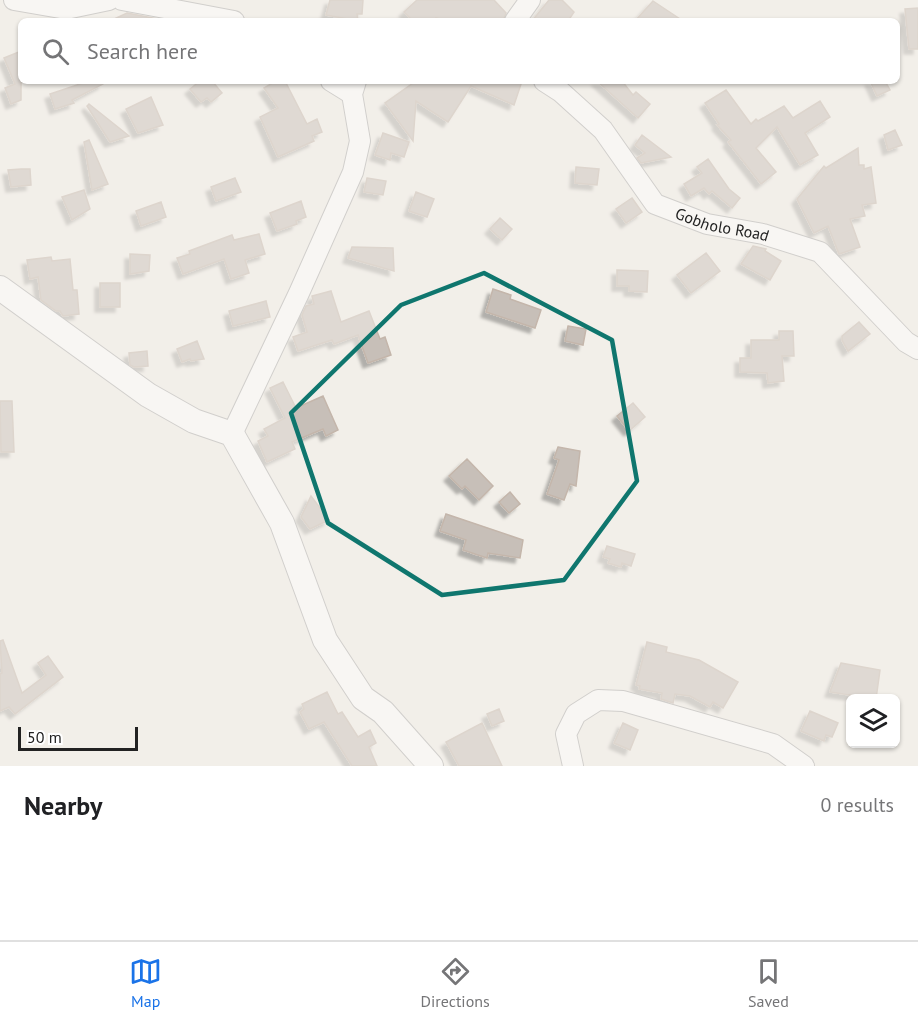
<!DOCTYPE html>
<style>
body{margin:0;font-family:"PT Sans",sans-serif;background:#f6f6f6;color:#202124}
.controls{position:absolute;right:18px;bottom:18px;display:grid;overflow:hidden;border-radius:9px;box-shadow:0 2px 4px #0004}
.controls button{width:54px;height:54px;display:grid;place-items:center;padding:0;border:0;border-bottom:2px solid #e0e0e0;background:#fff;color:#202124;font:30px sans-serif}
.scale{position:absolute;left:18px;bottom:15px;width:120px;box-sizing:border-box;padding-left:6px;border:3px solid #222;border-top:0;font-size:16px;line-height:21px;white-space:nowrap;color:#222;-webkit-text-stroke:4px #fff;paint-order:stroke}
.list{margin:0;padding:0;list-style:none}
h2{display:flex;justify-content:space-between;align-items:center;height:78px;margin:0;padding:0 24px;font-size:26px}
h2 small{font-size:20px;font-weight:400;color:#757577}
.icon{flex:none;width:33px;height:33px;fill:none;stroke:currentColor;stroke-width:2;stroke-linecap:round;stroke-linejoin:round}
.map{position:relative;flex:none;width:918px;height:766px;overflow:hidden}
.search{position:absolute;background:#fff;box-shadow:0 2px 4px #0004;left:18px;right:18px;top:18px;height:66px;display:flex;align-items:center;gap:15px;box-sizing:border-box;padding:0 21px;border-radius:9px;color:#757577;font-size:22px}
.sheet{height:174px;background:#fff}
nav{display:flex;justify-content:space-around;align-items:center;box-sizing:border-box;height:84px;border-top:2px solid #e0e0e0;background:#fff;font-size:16px;color:#757577}
nav a{display:grid;justify-items:center;gap:3px}
nav .on{color:#1a73e8}
.map>svg:first-child{display:block}
.building{fill:#c7bfb8;stroke:#c4b6ab;stroke-width:1.5;filter:url(#shadow)}
.lines{fill:none;stroke-linecap:round;stroke-linejoin:round}
.minor-casing{stroke:#a9a9a9;stroke-width:22}
.tertiary-casing{stroke:#a9a9a9;stroke-width:26}
.minor{stroke:#fff;stroke-width:20}
.tertiary{stroke:#fff;stroke-width:24}
.marked{fill:none;stroke:#0f766e;stroke-width:4.5;stroke-linejoin:round}
.labels{text-anchor:middle;dominant-baseline:central;stroke-width:6;stroke-linejoin:round;paint-order:stroke}
.street-label{font-size:16px;fill:#222;stroke:#fff}
</style>
<div class="map">
<svg width="918" height="766" viewBox="0 0 918 766">
<defs>
<filter id="shadow"><feDropShadow dx="-5" dy="5" stdDeviation="1.5" flood-color="#0004"/></filter>
</defs>
<rect width="100%" height="100%" fill="#f2efe9"/>
<!-- building -->
<path class="building" d="M330 0H363L362 14H357L358 21 326 15Z
M417 0H494L506 13 503 21H446L436 18 434 21H413L404 12Z
M549 0H562L574 12 568 21H532Z
M653 1 683 21H635Z
M918 8V49H909L905 9Z
M127 13 168 21H110Z
M21 51V100L11 104 5 88 15 84 4 58Z
M89 81H102L103 84 72 100 74 103 55 109 50 94Z
M200 81H212L222 93 211 102 207 98 201 102 190 89Z
M276 81H285L307 124 317 119 322 132 312 136 314 141 278 157 260 117 278 108 264 88Z
M416 81H522L514 105 471 86 448 122 416 101 413 141 385 103Z
M597 81H622L633 95 636 92 650 104 638 118Z
M870 81H885L890 90 877 96Z
M726 90 751 124 756 119 758 121 784 106 793 118 820 101 830 117 805 133 818 155 800 165 777 127 756 148 776 172 761 184 728 142 731 140 717 125 719 124 705 103Z
M151 97 163 125 138 133 126 109Z
M89 104 129 136 110 142 87 106Z
M895 130 902 145 888 150 884 135Z
M383 133 409 142 404 157 391 153 390 160 375 155Z
M642 135 671 157 641 163 637 158 645 153 635 145Z
M89 140 108 184 92 190 84 142Z
M858 148 859 165H864V169L871 167 876 203 862 205 865 216 850 219 860 247 839 254 828 226 814 233 797 199 824 166 826 168Z
M708 159 729 189 740 198 732 208 712 191 709 194 704 188 691 196 684 184 702 173 697 167Z
M576 167 599 169 597 185 575 183Z
M21 169H30L31 185 11 187 8 170Z
M235 178 241 192 216 201 211 187Z
M367 178 386 181 383 195 364 192Z
M84 190 90 209 72 220 62 197Z
M416 192 434 199 427 217 409 211Z
M632 198 642 212 626 223 616 209Z
M301 201 306 217 296 221 297 224 277 231 270 213Z
M161 202 166 217 141 226 136 211Z
M500 218 512 229 502 240 490 229Z
M259 234 265 254 245 260 249 273 231 279 224 259 183 274 177 258 190 254 189 251 232 235 234 240Z
M753 246 766 249 765 251 781 261 770 280 741 264Z
M352 247 393 248 394 271 348 258Z
M706 253 720 271 691 293 677 275Z
M130 254 150 255 149 271 130 274Z
M51 257 52 261 70 259 73 290H77L79 314 63 316 60 311H56L41 300 38 277 30 279 27 260Z
M617 270 648 271 647 292 629 291V286H617Z
M100 283H120V307H100Z
M493 289 511 295 510 299 541 310 535 328 486 312Z
M331 291 341 322 369 311 380 339 385 337 391 355 368 363 358 335 334 344 332 340 298 351 293 337 307 332 302 315 306 306 314 304 312 296Z
M266 301 270 317 233 326 229 311Z
M859 322 870 334 848 351 842 340V336Z
M568 326 586 329 583 345 565 341Z
M779 331H793L794 356H782L784 381 768 383 767 373 740 372V358H751V340H779Z
M197 341 204 359 191 361 190 359 182 362 177 349Z
M147 351 148 366 134 367 130 365 129 353Z
M283 382 296 408 323 396 338 430 326 436 323 429 292 442 295 449 267 462 258 441 268 436 264 429 285 418 270 388Z
M0 401H12L14 452H1Z
M633 403 645 417 629 431 617 416Z
M558 447 580 451 576 486 570 484 564 500 547 494 559 460 554 458Z
M467 459 493 486 479 500 465 486 462 489 449 476Z
M510 492 520 504 509 513 499 502Z
M311 496 329 520 310 529 301 517Z
M446 514 523 540 520 558 488 553 487 558 463 550 466 540 440 531Z
M607 546 635 554 631 566 622 563 621 567 608 563 610 559 603 557Z
M3 640 22 693 46 675 38 663 48 656 63 677 15 714 9 707 0 711V674L2 673 0 641Z
M647 642 667 647 666 652 699 660 738 682 723 708 713 702 710 707 690 696 675 694 673 703 661 699 662 693 639 689 640 686 636 685Z
M841 663 880 670 876 699 830 692Z
M327 692 338 714 342 712 358 737 370 730 376 743 369 747 377 766H352L324 722 309 729 300 712 304 709 302 704Z
M499 709 504 721 492 726 487 714Z
M810 711 838 723 832 737 826 735 824 741 801 731Z
M482 723 502 766H459L446 742Z
M623 723 638 730 630 750 614 743Z"/>
<g class="lines">
<defs>
<g id="minor">
<path d="M14 0 66 9 109 0"/>
<path d="M122 0 234 21"/>
<path d="M515 21 530 0"/>
<path d="M331 81 352 94"/>
<path id="s1" d="M544 81 561 92 603 130 655 204 707 224 763 234 820 252 906 342 918 349"/>
<path d="M232 434 299 293 353 172 360 141 352 94 356 81"/>
<path d="M573 766 566 734 576 714 598 700 623 701 773 744 804 766"/>
</g>
<path id="tertiary" d="M0 288 148 395 194 421 232 434 282 523 325 640 363 698 383 712 431 766"/>
</defs>
<!-- minor casing -->
<use href="#minor" class="minor-casing"/>
<!-- tertiary casing -->
<use href="#tertiary" class="tertiary-casing"/>
<!-- minor -->
<use href="#minor" class="minor"/>
<!-- tertiary -->
<use href="#tertiary" class="tertiary"/>
</g>
<!-- marked area -->
<path d="M0 0H918V766H0ZM484 273 612 340 637 481 564 580 442 595 328 523 291 413 401 305Z" fill="#f2efe9" fill-opacity=".55" fill-rule="evenodd"/>
<path class="marked" d="M484 273 612 340 637 481 564 580 442 595 328 523 291 413 401 305Z"/>
<g class="labels">
<!-- street labels -->
<g class="street-label">
<text stroke="none"><textPath href="#s1" startOffset="238">Gobholo Road</textPath></text>
</g>
</g>
</svg>
<div class="controls">
<button><svg class="icon" aria-label="layers" viewBox="0 0 24 24"><path d="M12 4l9 5-9 5-9-5zM3 14l9 5 9-5"/></svg></button>
</div>
<div class="scale">50 m</div>
<div class="search"><svg class="icon" aria-label="search" viewBox="0 0 24 24"><circle cx="10" cy="10" r="6"/><path d="M15 15l6 6"/></svg>Search here</div>
</div>
<section class="sheet">
<h2>Nearby<small>0 results</small></h2>
<ul class="list">
</ul>
</section>
<nav>
<a class="on"><svg class="icon" aria-label="map" viewBox="0 0 24 24"><path d="M3 6l6-2 6 2 6-2v14l-6 2-6-2-6 2zM9 4v14M15 6v14"/></svg>Map</a>
<a><svg class="icon" aria-label="directions" viewBox="0 0 24 24"><path d="M12 3l9 9-9 9-9-9zM9 14v-3h6M13 9l2 2-2 2"/></svg>Directions</a>
<a><svg class="icon" aria-label="saved" viewBox="0 0 24 24"><path d="M7 4h10v16l-5-4-5 4z"/></svg>Saved</a>
</nav>
